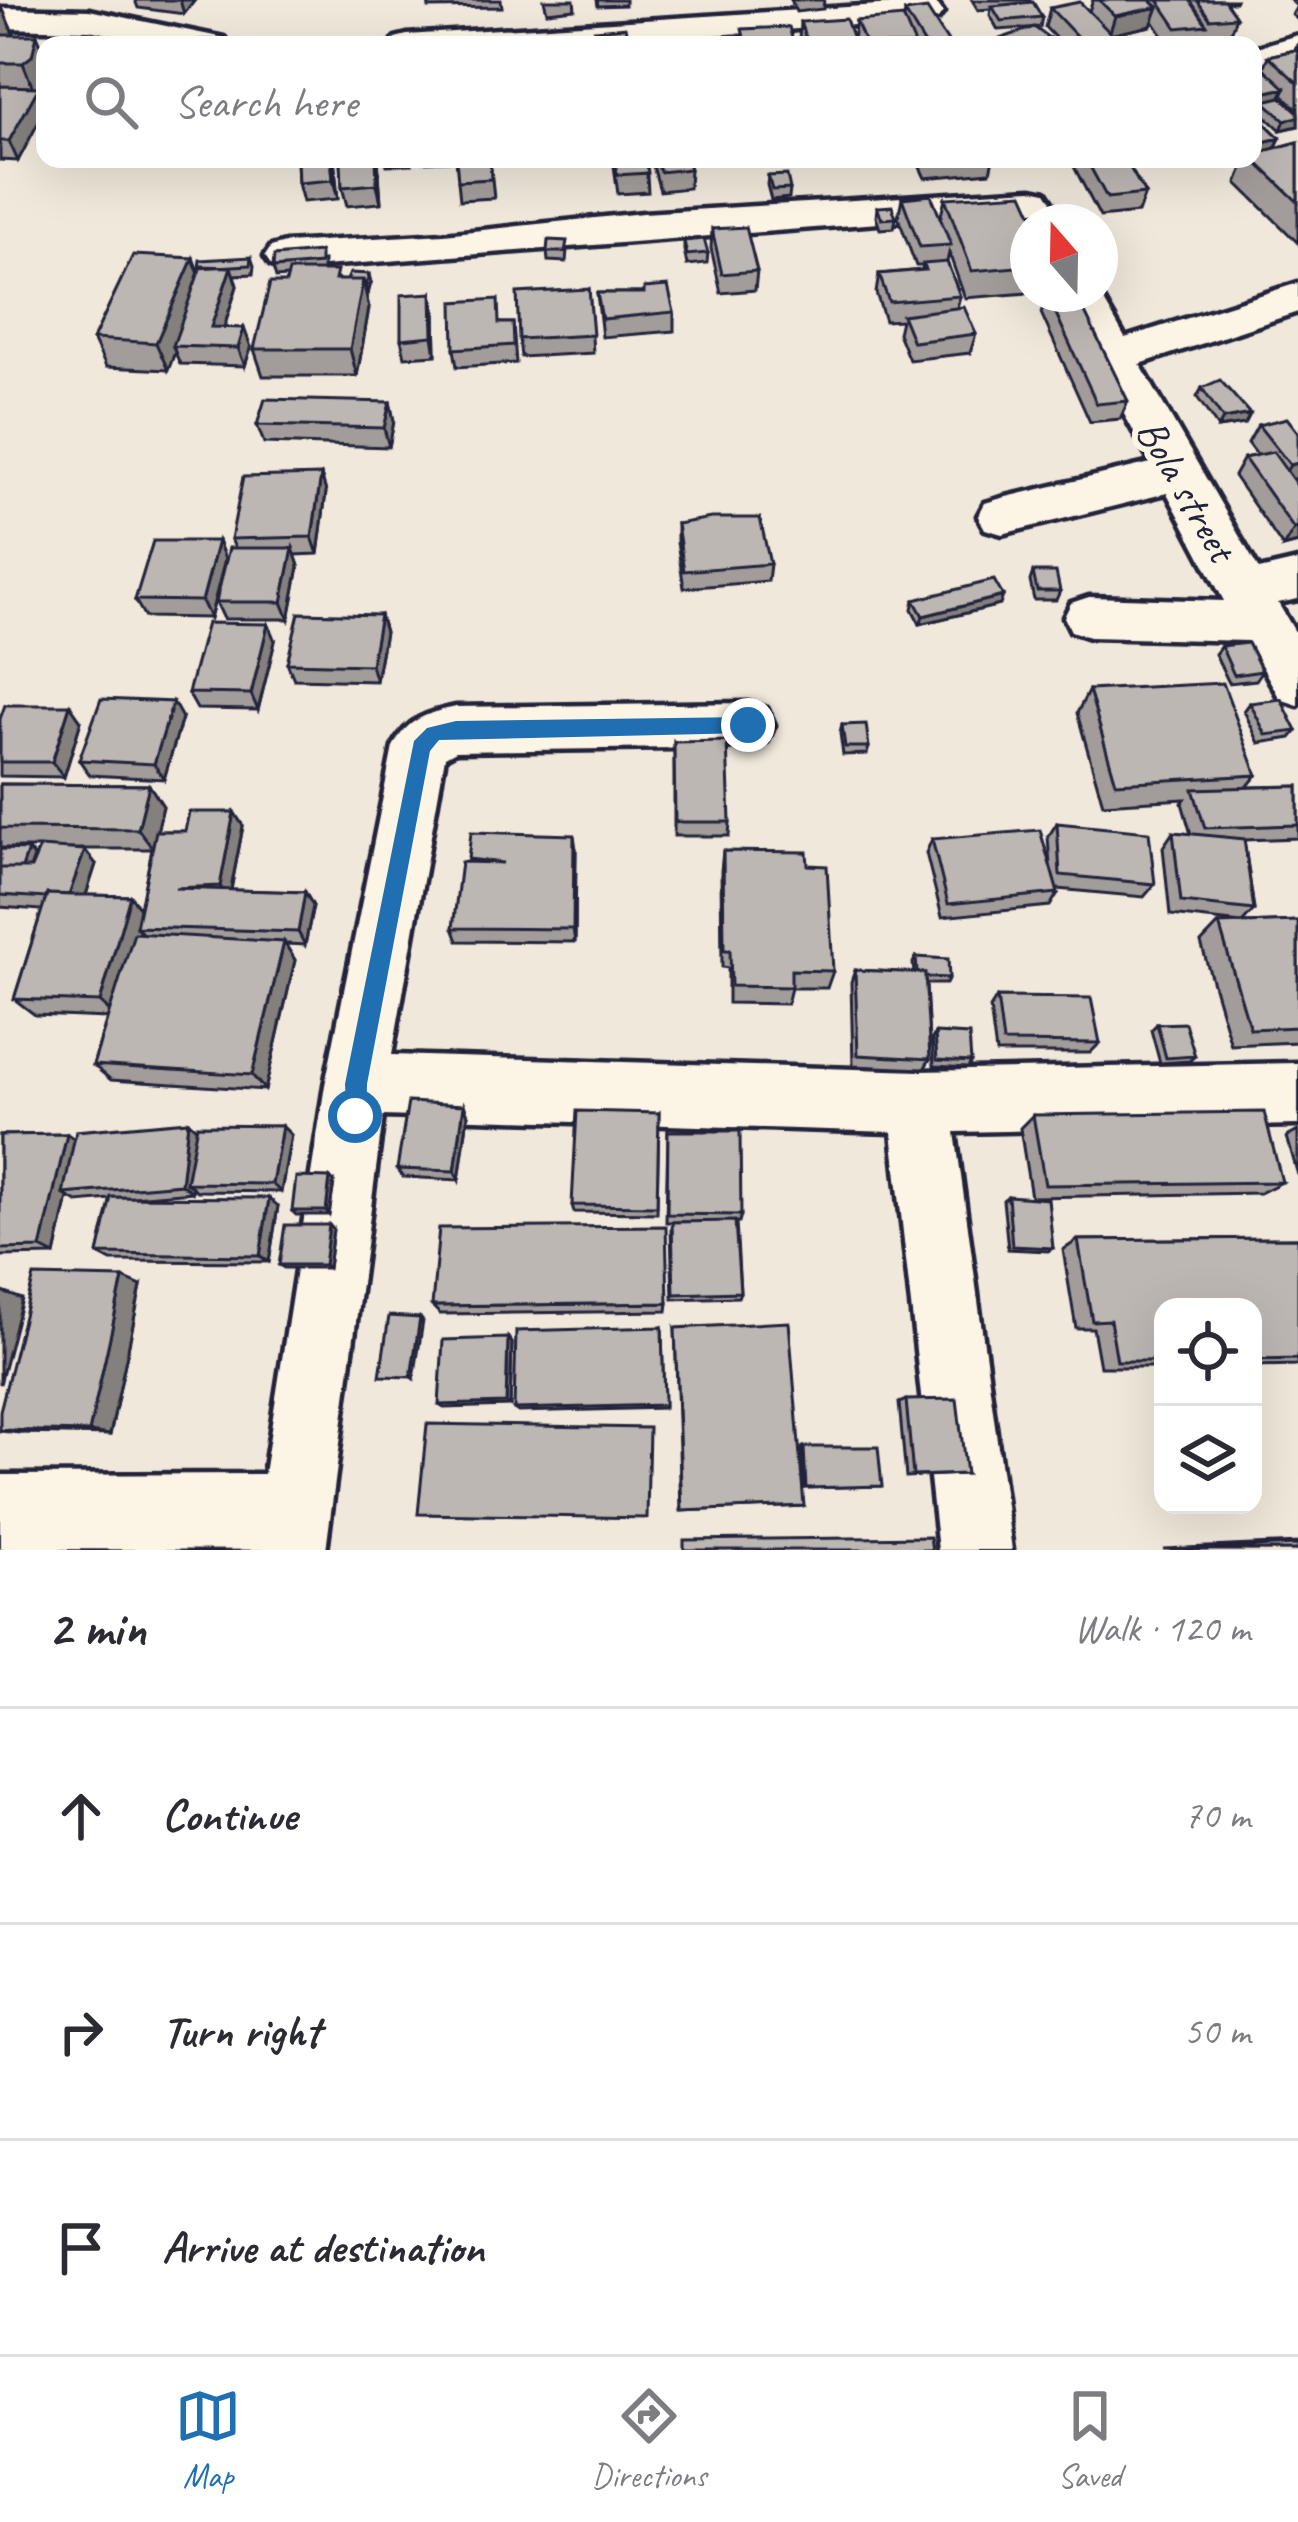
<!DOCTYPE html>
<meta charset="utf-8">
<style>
body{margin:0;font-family:Caveat,sans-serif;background:#f7f7f7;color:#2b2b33}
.controls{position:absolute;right:36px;bottom:36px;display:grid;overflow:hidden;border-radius:24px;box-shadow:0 12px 48px #0002}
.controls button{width:108px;height:108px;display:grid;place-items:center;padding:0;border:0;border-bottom:3px solid #e1e1e2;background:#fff;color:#2b2b33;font:60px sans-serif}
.compass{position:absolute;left:1010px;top:204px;width:108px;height:108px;border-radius:50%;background:#fff;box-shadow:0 12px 48px #0002;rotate:340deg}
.stop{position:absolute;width:36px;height:36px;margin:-27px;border:9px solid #1f6fb2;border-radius:50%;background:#fff}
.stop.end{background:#1f6fb2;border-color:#fff;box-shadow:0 3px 12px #0008}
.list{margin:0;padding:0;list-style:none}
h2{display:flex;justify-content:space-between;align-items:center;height:156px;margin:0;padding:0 48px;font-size:51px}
h2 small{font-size:39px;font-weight:400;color:#7c7c81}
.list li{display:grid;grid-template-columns:78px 1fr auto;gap:36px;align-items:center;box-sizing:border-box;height:216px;padding:0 48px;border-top:3px solid #e1e1e2}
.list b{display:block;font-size:45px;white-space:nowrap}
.list em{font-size:39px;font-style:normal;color:#7c7c81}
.icon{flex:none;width:66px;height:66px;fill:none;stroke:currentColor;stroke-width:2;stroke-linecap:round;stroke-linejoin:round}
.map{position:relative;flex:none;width:1298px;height:1550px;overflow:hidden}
.search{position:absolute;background:#fff;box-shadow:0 12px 48px #0002;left:36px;right:36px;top:36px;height:132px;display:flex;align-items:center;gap:30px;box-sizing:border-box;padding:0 42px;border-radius:24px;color:#7c7c81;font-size:45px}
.sheet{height:804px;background:#fff}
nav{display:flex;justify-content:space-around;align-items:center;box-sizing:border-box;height:168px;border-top:3px solid #e1e1e2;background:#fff;font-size:33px;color:#7c7c81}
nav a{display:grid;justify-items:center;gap:6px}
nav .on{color:#1f6fb2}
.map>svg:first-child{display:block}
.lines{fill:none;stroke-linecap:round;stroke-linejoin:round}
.minor-casing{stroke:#22223b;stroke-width:9}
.minor{fill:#fcf5e5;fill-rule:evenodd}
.wall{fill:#a29d9a;stroke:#22223b;stroke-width:3;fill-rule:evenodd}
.shaded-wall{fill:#84807d;stroke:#22223b;stroke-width:3}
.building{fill:#bcb7b3;stroke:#22223b;stroke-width:3}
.route{fill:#1f6fb2}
.labels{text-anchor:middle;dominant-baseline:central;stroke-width:12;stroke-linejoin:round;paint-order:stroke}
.street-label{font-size:42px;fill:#22223b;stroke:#fcf5e5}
</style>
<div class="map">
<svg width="1298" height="1550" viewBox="0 0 1298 1550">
<rect width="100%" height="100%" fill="#efe8db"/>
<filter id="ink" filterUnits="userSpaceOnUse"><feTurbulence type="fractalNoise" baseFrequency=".00833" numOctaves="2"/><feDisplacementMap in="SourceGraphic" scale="24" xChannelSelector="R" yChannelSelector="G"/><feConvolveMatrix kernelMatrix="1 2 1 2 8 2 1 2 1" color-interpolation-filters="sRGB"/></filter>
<g filter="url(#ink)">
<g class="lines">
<defs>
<path id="minor" d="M926 2 938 5 943 12 938 19 571 45H390L395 38 407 35Z
M0 8 89 10 224 38 229 45H161L89 30 0 28Z
M1298 35V56L1253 70V48Z
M1032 189 1046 192 1052 201 1046 210 285 269 271 265 265 256 271 247 285 243 444 234 643 213Z
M1298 283V312L1140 364 1259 570 1298 561V599L1278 603 1298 637V705L1280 699 1248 641 1089 637 1071 631 1064 617 1071 603 1089 597 1224 601 1167 493 1002 534 985 529 978 516 985 503 1002 498 1151 463 1058 294H1100L1125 338Z
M748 703 767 709 774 725 767 741 748 747 456 751 445 757 392 1055 920 1071 1298 1063V1125L955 1132 1012 1550H938L892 1132 383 1116 326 1550 0 1549V1475L264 1474 325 1085 393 747C407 719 427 713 456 707Z"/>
</defs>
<!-- minor casing -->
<use href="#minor" class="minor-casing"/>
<!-- minor -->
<use href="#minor" class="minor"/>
</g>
<!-- wall -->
<path class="wall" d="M135 0H195L184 14 138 8Z
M428 0H501L502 7 429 8Z
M544 0H574L575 9 547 12Z
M597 0H625V5L598 6Z
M791 0H824L823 9 796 12Z
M972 0H1030V2L1042 17 1040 27 998 30 990 15 991 9 978 10Z
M1093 0H1236L1235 2H1226L1236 17 1229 36 1203 38 1200 44 1169 45 1153 21 1151 26 1112 34 1122 45H1062L1045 27 1050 8 1089 11Z
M1298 0V20L1292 15 1297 6 1291 1Z
M0 9 43 84 39 87 18 161 0 160Z
M905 12 950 45H800L799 41 800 22 853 39 856 21 904 19Z
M1298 44V110L1282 95 1281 97 1298 112V126L1281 130 1260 111 1254 112 1280 138 1275 148 1298 142V243L1237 183 1245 163 1224 167 1216 159H1253V62L1263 68 1268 56 1295 50Z
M159 159H211L161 163Z
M297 159H334L338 199 303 202 298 183Z
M341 159H378L381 203 347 206 342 187Z
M385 159H412V164L387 165Z
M423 159H449V161L423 162Z
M490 159 494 198 460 200 458 181Z
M613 159H646L648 192 618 194Z
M651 159H687L690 169 689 188 660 191Z
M916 159H993L990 172 925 178Z
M1070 159H1125L1145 194 1138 213 1100 217Z
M768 176 790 189 789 198 771 200 767 185Z
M902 198 940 220 945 198 1028 222V293L965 298 949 253 947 262 960 296 957 308 976 334 970 353 909 360 898 333 901 320 885 321 876 293 879 274 922 270 923 266H916L898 217Z
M877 207 896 218 894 228 880 229 876 217Z
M712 229 757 271 755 290 721 293 711 248Z
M684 241 708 253 707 263 687 265 684 250Z
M567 250 566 262 548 261 547 252Z
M251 257 254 266 253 274 234 275 237 286 224 328 251 347 245 366 180 364 175 352 168 370 106 367 93 339 193 258 198 273Z
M323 261V271L339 280 371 283 366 295 369 308 357 376H263L254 349 288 277 276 278 273 268Z
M589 289 593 353 521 357 519 339Z
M432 293 435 311 436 355 405 357 401 339Z
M597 293H644L674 312V331L602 337Z
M1047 294 1128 401 1120 419 1090 422 1041 313Z
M500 323H513L516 363 457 367 454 349Z
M1202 388 1250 414 1245 424 1218 428 1197 397Z
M390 402 394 421 389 447 264 443 257 425Z
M1258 425 1298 432V478L1293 479 1298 487V543L1283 547 1234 476 1244 458 1257 455 1248 443Z
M321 475 326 492 318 554 295 555 299 566 289 619H224L216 602 235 548 231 539Z
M677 524 770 564 768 581 684 588 677 542Z
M218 541 225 559 210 618 145 617 135 600Z
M1033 572 1060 591 1056 600H1034L1030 581Z
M914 600 1000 605 920 624 912 609Z
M380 615 385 632 376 681 294 679 287 663Z
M275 641 258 710 197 709 188 693Z
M1221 646 1262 671 1256 680 1229 683 1215 654Z
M1089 690 1257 775 1247 787 1298 786V838L1244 840 1254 910 1242 923 1170 915 1163 847 1173 832 1191 834 1182 803 1185 799 1103 804 1077 713Z
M1250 703 1297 731 1291 738 1259 743 1244 711Z
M70 705 81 721 64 777 0 776V719Z
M182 718 164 779 90 775 79 760Z
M842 725 869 747 867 754 843 755 840 733Z
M674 742 730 822 729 836H674Z
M0 784 149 785 163 806 157 831H185L234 812 243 826 231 890 305 892 313 906 305 945 285 944 295 960 265 1090 111 1080 93 1065 107 1018 35 1015 14 999 42 910 0 907V849L28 850 34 857 31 868 39 848H0ZM65 849H152L140 909 130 896 86 895 96 864Z
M1057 823 1155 884 1144 897 1057 889 1058 893 1050 906 942 917 926 853 932 839 1050 866 1048 837Z
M576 849 575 942 458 941 453 928 468 859Z
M723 851 808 865 833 971 827 988H791L787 1004 728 1003V968L722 967 721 871Z
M1298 921V1042L1231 1045 1201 943 1219 924Z
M916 957 949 978 946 984H926L930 1059 924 1069 853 1066 851 982 855 970 914 973 913 963Z
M997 997 1100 1043 1090 1053H996L990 1008Z
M1157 1024 1195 1056 1189 1061 1160 1063 1151 1030Z
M935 1033 971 1062 968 1068 934 1066 932 1039Z
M464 1105 468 1115 459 1180 403 1177 397 1169Z
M659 1113 657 1213 574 1212 572 1205Z
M1033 1115 1282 1182 1260 1193 1031 1197 1020 1128Z
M188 1121 197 1129 282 1126 291 1135 281 1192 197 1191 192 1187V1192L133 1197 278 1206 269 1262 111 1261 98 1254 111 1199 77 1202 68 1197 55 1255 0 1256V1135L67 1134 74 1139Z
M668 1131 741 1215 739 1222H736L740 1292 738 1297 673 1299 671 1230 691 1222H666Z
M1298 1131V1175L1287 1137Z
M334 1182 329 1215H296L292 1211Z
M1008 1196 1053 1248 1048 1251 1008 1249 1003 1200Z
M333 1229 328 1268H284L279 1265Z
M1298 1238V1365L1253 1366V1307H1163V1367H1100L1093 1328H1076L1063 1250 1078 1240Z
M141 1286 110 1435 20 1433 0 1431Z
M668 1303 667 1311 440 1314 432 1306Z
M662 1327 664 1408 518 1412 514 1409Z
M675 1328 804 1506 681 1511Z
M508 1338 512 1343 510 1406 444 1408 439 1405Z
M906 1400 966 1474 906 1477 899 1403Z
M804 1447 882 1486 804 1488 802 1448Z
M1298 1543V1550L1163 1549Z"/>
<!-- shaded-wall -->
<path class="shaded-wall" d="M180 0H195L184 14Z
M1158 7 1151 26 1109 35 1115 16Z
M3 9 14 37 1 63 0 14Z
M37 35 45 54V77L43 84 39 87 45 102V110L18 161 9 141 34 91 23 63Z
M1049 38 1047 45H1028Z
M1285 88 1276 107 1264 101 1260 111 1253 113 1254 95Z
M1298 117V126L1281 130 1285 120Z
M1280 138 1271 157 1253 159V144Z
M331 159H334L338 199 333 180Z
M376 159H378L381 203 377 184Z
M1228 159H1247L1245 163 1224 167Z
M193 258 203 285 173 346 175 352 168 370 156 343Z
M231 267 237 286 218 346 211 327Z
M369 274 371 283 368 295 366 286Z
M363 280 369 308 357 376 350 349Z
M432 293 435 311 436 355 433 336Z
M244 328 251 347 245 366 238 348Z
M390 402 394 421 389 447 384 428Z
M1250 414 1245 424 1218 428 1223 419Z
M1298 463V478L1279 483 1290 465Z
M321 475 326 492 318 554 312 537Z
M1298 528V543L1283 547 1294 529Z
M218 541 225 559 210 618 202 601Z
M293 548 299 566 289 619 282 602Z
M1003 596 1000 605 920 624 923 616Z
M380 615 385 632 376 681 371 665Z
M268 624 275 641 258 710 251 694Z
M173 702 182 718 164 779 154 764Z
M70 705 81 721 64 777 52 762Z
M149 785 163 806 153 849 138 829Z
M234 812 243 826 229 899 220 886Z
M574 835 576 849 575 942 573 929Z
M28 850 34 857 26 880 20 873Z
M85 850 96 864 80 913 67 900Z
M305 892 313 906 305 945 298 932Z
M130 896 146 915 136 927 141 932 118 1019 100 1002Z
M284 942 295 960 265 1090 252 1075Z
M464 1105 468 1115 459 1180 455 1171Z
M188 1121 198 1130 186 1183 192 1187V1192L181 1184Z
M282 1126 291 1135 281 1192 272 1184Z
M67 1134 80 1143 63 1194 68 1197 55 1255 41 1248Z
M330 1178 334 1182 329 1215 326 1211Z
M269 1198 278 1206 269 1262 260 1256Z
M329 1225 333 1229 328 1268 324 1265Z
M123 1278 141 1286 110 1435 89 1432Z
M0 1291 22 1299 0 1384Z
M420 1318 423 1321 414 1379 411 1377Z
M508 1338 512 1343 510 1406 506 1403Z"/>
<!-- building -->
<path class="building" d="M1099 0H1150L1158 7 1115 16Z
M1158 0H1190L1207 25 1177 28Z
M1197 0H1224L1236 17 1210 19Z
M1033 2 1042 17 1001 21 992 6Z
M1080 2 1122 45H1085L1050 8Z
M927 9 950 45H925L905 12Z
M903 17 915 45H866L856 21Z
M846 19 855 45H808L800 22Z
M625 27 629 45H597L594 30Z
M789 27 794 45H746L742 29Z
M1034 27 1049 38 1028 45H995L991 42Z
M0 35H37L32 56 23 63H0Z
M200 40H227L225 45H198Z
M1295 50 1298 53V83L1268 56Z
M1256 61 1285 88 1254 95 1253 62Z
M0 86 39 87 9 141H0Z
M1281 97 1298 112V117L1285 120 1264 101Z
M1253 112 1280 138 1253 144Z
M1298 142V202L1253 159V154Z
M297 159H331L333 180 298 183Z
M341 159H376L377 184 342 187Z
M456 159H490L491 179 458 181Z
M615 159H646L648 173 617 175Z
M656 159H687L690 169 660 172Z
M1086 159H1125L1145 194 1107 198Z
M787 175 790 189 772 190 768 176Z
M1023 193 1036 222H1028V266L972 271 945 198Z
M931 195 951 245 920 247 902 198Z
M892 206 896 218 882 219 877 207Z
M746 227 757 271 722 274 712 229Z
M704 239 708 253 687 255 684 241Z
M548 240 567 241 565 252H547Z
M320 252V264L273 268 274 256Z
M133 255 193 258 156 343 93 339Z
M251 257 250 265 199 268 200 260Z
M947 262 960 296 889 302 879 274 926 270 923 264Z
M201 266 231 267 211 327 244 328 238 348 173 346Z
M289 271H337L335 280H363L350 349H254L270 283H286Z
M350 273 369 274 366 286 363 280H347Z
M668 286 674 312 602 319 597 293H644V288Z
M589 289 593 335 519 339 517 293Z
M432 293 433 336 401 339V295Z
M1047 294H1076L1128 401 1097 404Z
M498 299 499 323H513L514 345 454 349 453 302Z
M964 307 976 334 913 342 902 315Z
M1220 380 1250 414 1223 419 1202 388Z
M265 399 390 402 384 428 257 425Z
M1287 418 1298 432V463L1290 465 1258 425Z
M1273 452 1298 487V528L1294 529 1244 458Z
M321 475 312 537 231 539 243 477Z
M711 518H760L770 564 684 571 677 524Z
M153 541H218L202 601 135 600Z
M229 548H293L282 602H216Z
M1033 572H1056L1060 591H1037Z
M994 580 1003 596 923 616 914 600Z
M299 613 380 615 371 665 287 663Z
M207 623 268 624 251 694 188 693Z
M1248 643 1262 671 1234 675 1221 646Z
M1223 683 1257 775 1116 783 1089 690Z
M101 699 173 702 154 764 79 760Z
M1281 699 1297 731 1266 735 1250 703Z
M5 705H70L52 762H0V719Z
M866 724 869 747H845L842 725Z
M727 741 730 822H675L674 742Z
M0 784 149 785 138 829 0 828Z
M1298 786V825L1205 828 1193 789Z
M189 812H234L220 886 175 888 305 892 298 932 136 927 156 831H185Z
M1057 823 1149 832 1155 884 1060 875Z
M1040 830 1058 893 948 904 932 839Z
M471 832 574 835 573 929 453 928 461 862 503 863 468 859Z
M1173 832 1244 839 1254 910 1181 902Z
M40 847 85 850 69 895 47 894 46 898 0 895V868H31Z
M0 849 28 850 22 868H0Z
M723 851 807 852 808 865 827 866 833 971 791 970V987L731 986 730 950H724Z
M47 894 130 896 100 1002 14 999Z
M1298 921V1027L1250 1029 1219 924Z
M134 933 284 942 252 1075 93 1065Z
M916 957 948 959 949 978 925 977V973H917Z
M855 970 925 973 930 1059 858 1055Z
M997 997 1091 998 1100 1043 1003 1042Z
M1185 1023 1195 1056 1166 1058 1157 1024Z
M935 1033 969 1035 971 1062 937 1060Z
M408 1102 464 1105 455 1171 397 1169Z
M577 1111 659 1113 657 1206 572 1205Z
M1264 1112 1282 1182 1045 1185 1033 1115Z
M188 1121 181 1184 63 1194 76 1131Z
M197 1125 282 1126 272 1184 186 1183Z
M668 1131H740L741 1215 667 1214Z
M67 1134 41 1248 0 1249V1135Z
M296 1177 330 1178 326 1211H292Z
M1008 1196 1048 1199 1053 1248 1012 1246Z
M111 1197 269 1198 260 1256 98 1254Z
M735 1221 740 1292 674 1294 672 1222Z
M285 1225H329L324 1265H279Z
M666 1226 668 1303 432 1306 439 1228Z
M1298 1238V1359L1253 1360V1307H1163V1361H1117L1110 1320 1092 1321 1078 1240Z
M34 1276 123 1278 89 1432 0 1430V1411Z
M389 1316 420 1318 411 1377 380 1376Z
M789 1322 804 1506 682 1511 675 1328Z
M662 1327 664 1405 514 1409 516 1331Z
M508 1338 506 1403 439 1405 443 1340Z
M957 1399 966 1474 913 1476 906 1400Z
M427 1424 649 1428 647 1518 418 1514Z
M804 1447H878L882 1486 806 1488Z
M930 1537 932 1550H684V1540Z
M1298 1545V1550H1184Z"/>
</g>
<!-- route -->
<path class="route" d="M748 717 757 725 748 733 439 740 430 751 367 1084 366 1116 355 1127 347 1124 345 1084 414 741 427 728 456 721Z"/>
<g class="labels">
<!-- street labels -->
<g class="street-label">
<text transform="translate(1186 490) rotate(60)">Bola street</text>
</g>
</g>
</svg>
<div class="controls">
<button><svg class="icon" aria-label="locate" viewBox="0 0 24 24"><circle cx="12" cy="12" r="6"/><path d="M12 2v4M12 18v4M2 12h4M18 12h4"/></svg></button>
<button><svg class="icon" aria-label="layers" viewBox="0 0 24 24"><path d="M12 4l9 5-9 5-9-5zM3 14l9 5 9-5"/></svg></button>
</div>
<svg class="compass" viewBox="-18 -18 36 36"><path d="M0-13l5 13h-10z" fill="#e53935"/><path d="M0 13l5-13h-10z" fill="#7c7c81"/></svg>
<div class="stop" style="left:355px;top:1116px"></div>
<div class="stop end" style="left:748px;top:725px"></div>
<div class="search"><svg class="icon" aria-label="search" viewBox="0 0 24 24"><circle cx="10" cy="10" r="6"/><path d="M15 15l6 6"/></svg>Search here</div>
</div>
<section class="sheet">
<h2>2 min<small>Walk · 120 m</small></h2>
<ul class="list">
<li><svg class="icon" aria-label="ahead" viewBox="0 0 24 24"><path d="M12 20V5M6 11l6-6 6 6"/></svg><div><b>Continue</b></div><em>70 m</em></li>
<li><svg class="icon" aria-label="right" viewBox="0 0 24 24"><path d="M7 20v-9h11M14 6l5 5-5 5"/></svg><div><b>Turn right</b></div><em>50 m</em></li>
<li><svg class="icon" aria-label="arrive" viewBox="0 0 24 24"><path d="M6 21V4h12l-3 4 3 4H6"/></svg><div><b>Arrive at destination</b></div></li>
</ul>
</section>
<nav>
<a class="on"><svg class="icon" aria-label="map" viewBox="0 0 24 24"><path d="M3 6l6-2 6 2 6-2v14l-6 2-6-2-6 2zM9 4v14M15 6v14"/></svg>Map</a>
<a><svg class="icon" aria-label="directions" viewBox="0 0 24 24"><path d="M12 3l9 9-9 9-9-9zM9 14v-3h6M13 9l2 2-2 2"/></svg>Directions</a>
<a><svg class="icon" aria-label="saved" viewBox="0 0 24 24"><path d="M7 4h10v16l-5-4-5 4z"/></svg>Saved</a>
</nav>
